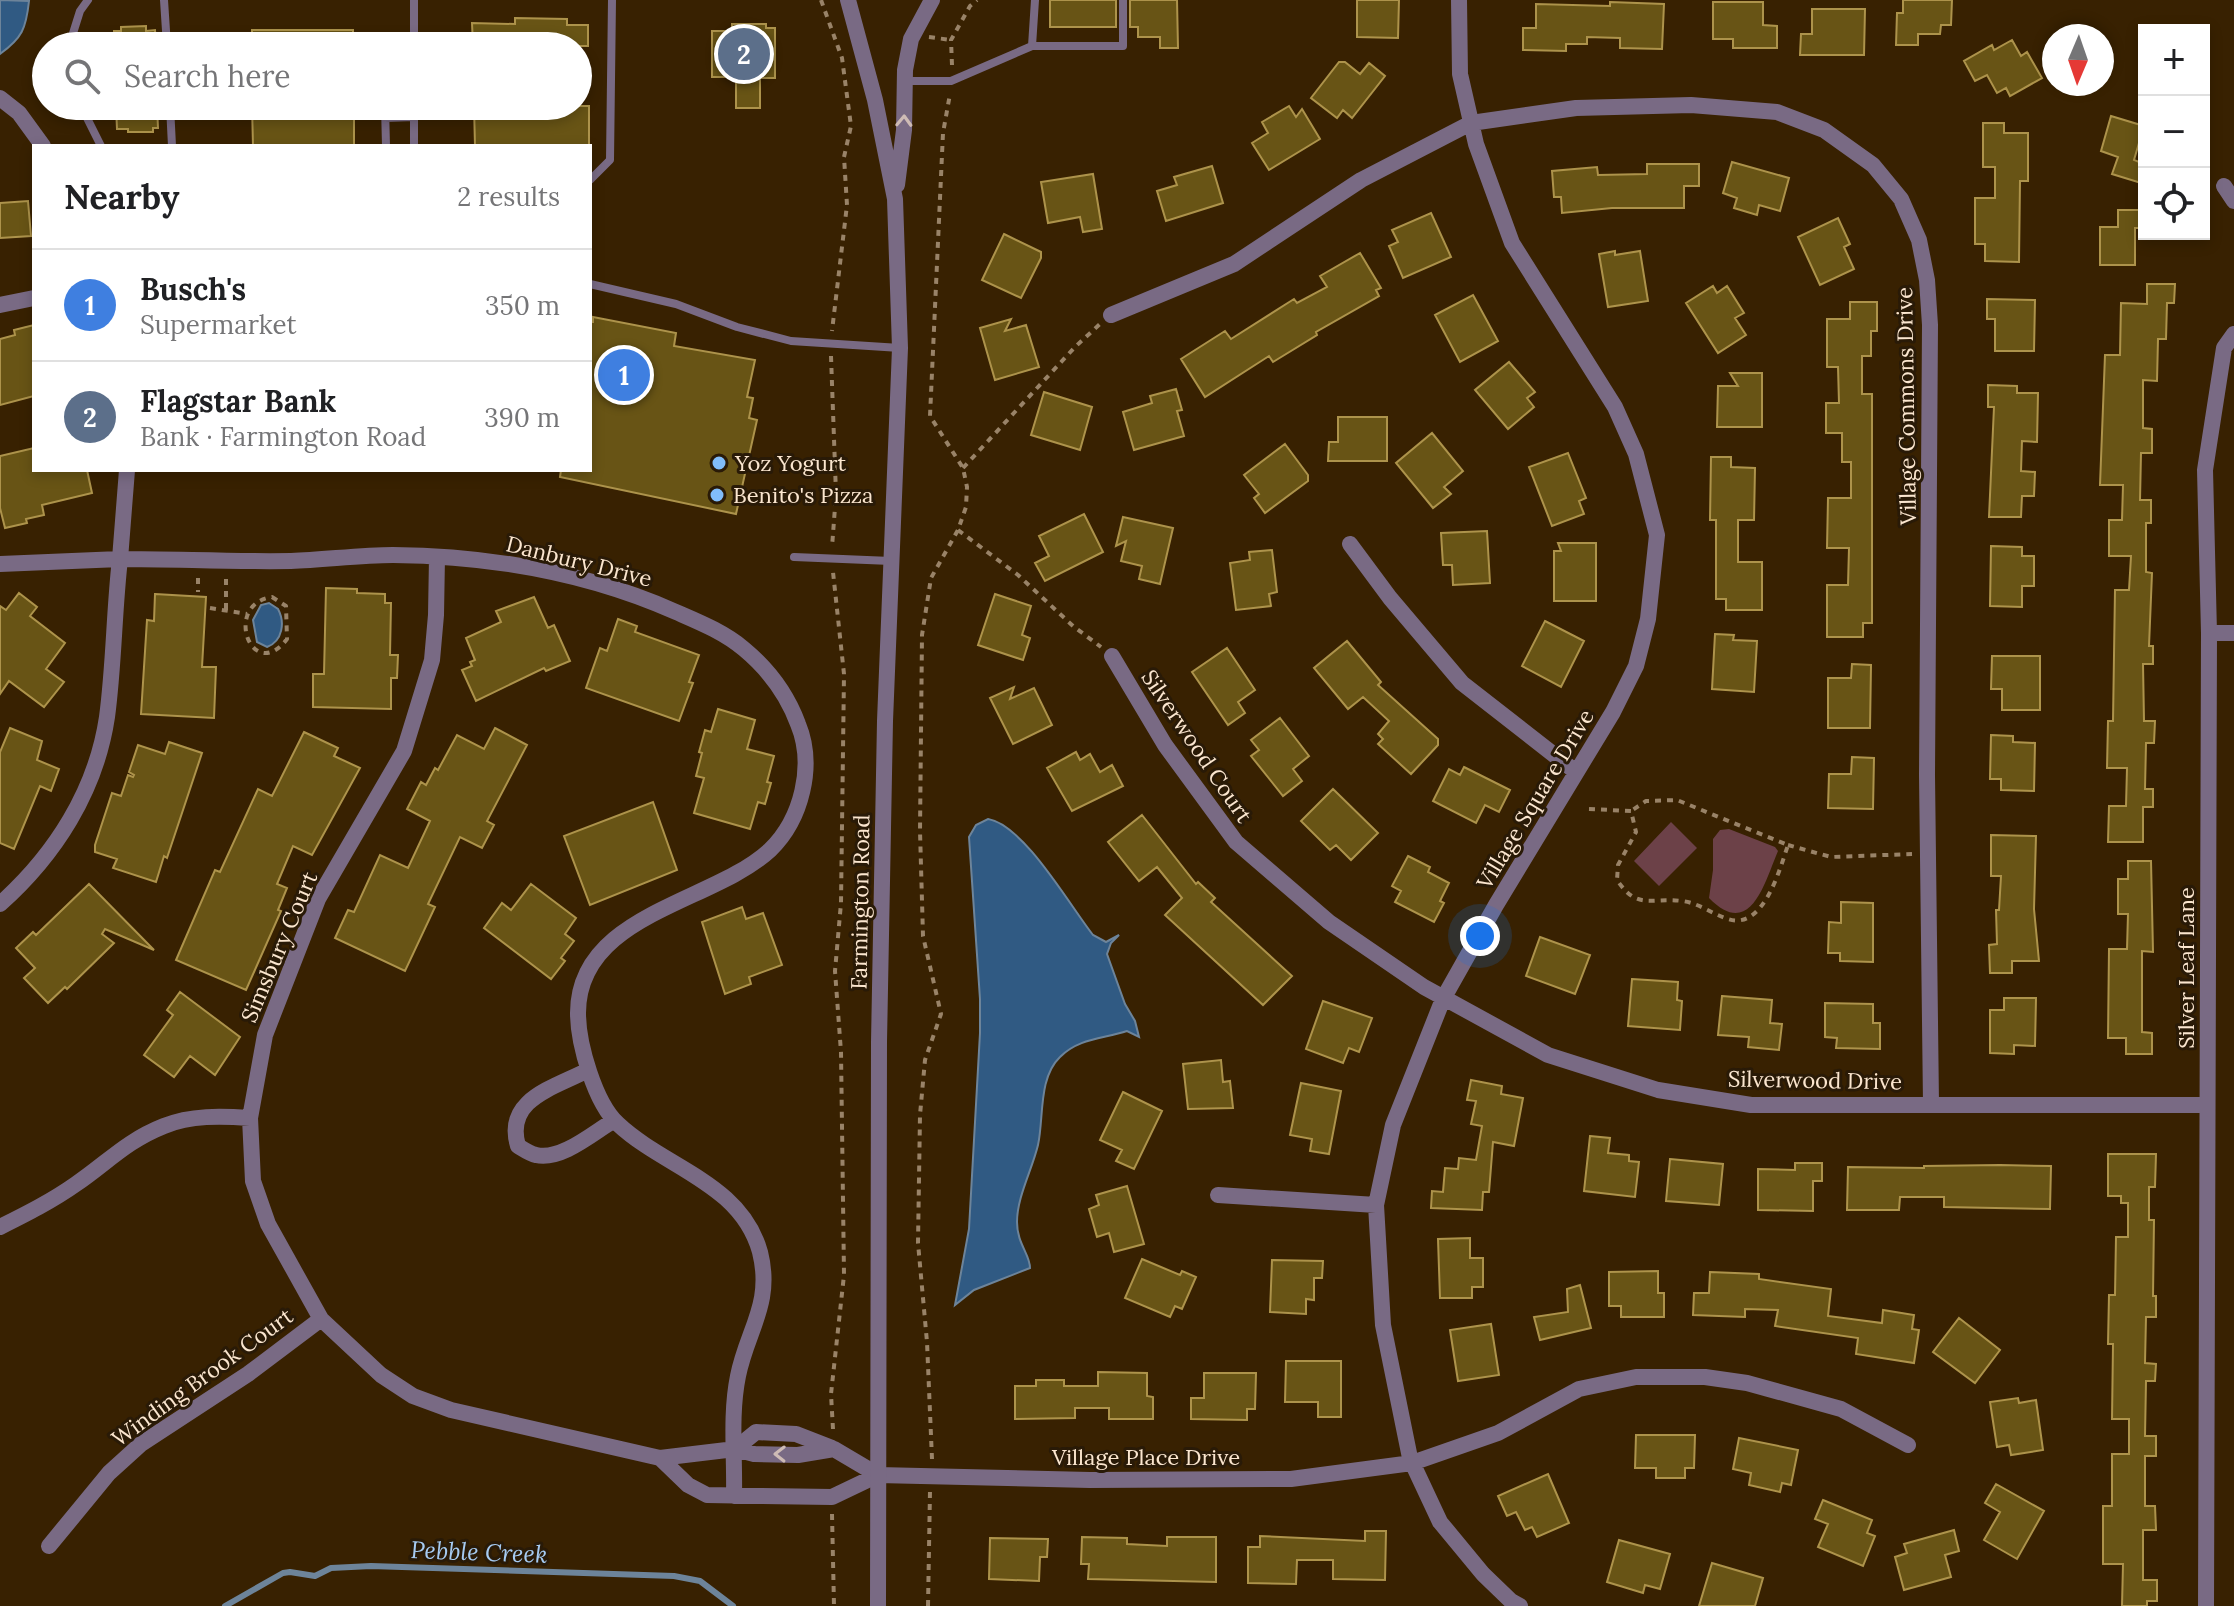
<!DOCTYPE html>
<meta charset="utf-8">
<style>
body{margin:0;font-family:Lora,serif;background:#f2f2f2;color:#202124}
.controls{position:absolute;right:24px;top:24px;display:grid;overflow:hidden;border-radius:0px;box-shadow:0 4px 12px #0003}
.controls button{width:72px;height:72px;display:grid;place-items:center;padding:0;border:0;border-bottom:2px solid #e0e0e0;background:#fff;color:#202124;font:40px sans-serif}
.compass{position:absolute;left:2042px;top:24px;width:72px;height:72px;border-radius:50%;background:#fff;box-shadow:0 4px 12px #0003;rotate:182deg}
.you{position:absolute;left:1480px;top:936px;width:28px;height:28px;margin:-20px;border:6px solid #fff;border-radius:50%;background:#1a73e8;box-shadow:0 0 0 12px #1a73e833}
.badge{display:grid;place-items:center;width:52px;height:52px;border-radius:50%;background:#ea580c;color:#fff;font-size:26px;font-weight:700}
.pin{position:absolute;translate:-50% -50%;border:4px solid #fff;box-shadow:0 2px 8px #0006}
.list{margin:0;padding:0;list-style:none}
h2{display:flex;justify-content:space-between;align-items:center;height:104px;margin:0;padding:0 32px;font-size:34px}
h2 small{font-size:26px;font-weight:400;color:#757577}
.list li{display:grid;grid-template-columns:52px 1fr auto;gap:24px;align-items:center;box-sizing:border-box;height:112px;padding:0 32px;border-top:2px solid #e0e0e0}
.list b{display:block;font-size:30px;white-space:nowrap}
.list p{margin:0;font-size:26px;white-space:nowrap;color:#757577}
.list em{font-size:26px;font-style:normal;color:#757577}
.icon{flex:none;width:44px;height:44px;fill:none;stroke:currentColor;stroke-width:2;stroke-linecap:round;stroke-linejoin:round}
.map{position:relative;flex:none;width:2234px;height:1606px;overflow:hidden}
.search{position:absolute;background:#fff;box-shadow:0 4px 12px #0003;left:32px;top:32px;width:560px;height:88px;display:flex;align-items:center;gap:20px;box-sizing:border-box;padding:0 28px;border-radius:44px;color:#757577;font-size:30px}
.panel{position:absolute;background:#fff;box-shadow:0 4px 12px #0003;left:32px;top:144px;width:560px;height:328px;border-radius:0px}
.map>svg:first-child{display:block}
.green{fill:#6c4148}
.water{fill:#305a83;stroke:#6d849a;stroke-width:2}
.lines{fill:none;stroke-linecap:round;stroke-linejoin:round}
.stream{stroke:#6d849a;stroke-width:6}
.building{fill:#685415;stroke:#ad934b;stroke-width:2}
.path{stroke:#998368;stroke-width:4;stroke-dasharray:6 6;stroke-linecap:butt}
.service{stroke:#796a84;stroke-width:8}
.minor{stroke:#796a84;stroke-width:16}
.tertiary{stroke:#796a84;stroke-width:16}
.oneway{stroke:#cebbb5}
.poi-dot{fill:#81bdfa;stroke:#291a07;stroke-width:3}
.labels{text-anchor:middle;dominant-baseline:central;stroke-width:6;stroke-linejoin:round;paint-order:stroke}
.street-label{font-size:22px;fill:#fbe6cf;stroke:#291a07}
.poi-label{font-size:22px;fill:#fbe6cf;stroke:#291a07;text-anchor:start}
.water-label{font-size:24px;font-style:italic;fill:#a6cbf2;stroke:#291a07}
</style>
<div class="map">
<svg width="2234" height="1606" viewBox="0 0 2234 1606">
<rect width="100%" height="100%" fill="#382101"/>
<!-- green -->
<path class="green" d="M1671 822 1697 848 1659 886 1634 861Z
M1729 829 1775 847 1778 851C1765 881 1751 941 1709 898L1713 870V839L1720 830Z"/>
<!-- water -->
<path class="water" d="M0 0 29 1C26 29 22 38 0 54Z
M269 603 278 609C285 622 283 641 267 647L257 642 253 620 261 605Z
M988 819C1024 825 1070 906 1093 935L1106 942 1119 935 1111 943 1107 954 1125 1004 1135 1021 1139 1037 1127 1031C1103 1039 1079 1038 1060 1057 1038 1078 1044 1118 1038 1145 1032 1170 1017 1197 1017 1222 1017 1244 1030 1254 1030 1268L974 1290 955 1305 969 1229 980 1033V999L969 837 976 825Z"/>
<g class="lines">
<!-- stream -->
<path class="stream" d="M225 1606 283 1573 290 1572 315 1576 331 1568 371 1566 674 1576 700 1581 733 1606"/>
</g>
<!-- building -->
<path class="building" d="M1050 0H1116V27H1050Z
M1130 0H1177L1178 48H1160V37H1138V27H1130Z
M1357 0H1399L1398 38 1357 37Z
M1903 0H1952L1951 25H1941L1940 34H1918V45H1896L1897 13H1903Z
M1610 2 1664 4 1662 49 1620 48V38L1587 37V44H1566V51L1523 50V28H1536V4L1610 6Z
M1713 2H1763V25L1777 26V48H1733V39H1713Z
M1812 9H1865L1864 55H1800L1801 34H1812Z
M515 18 567 19V25H588V46H473L472 23 515 24Z
M732 24H766V28H775V78H760V108H736V77H712V31H732Z
M146 26V31L155 30 156 46H114V31H121V27Z
M252 30H353V46H252Z
M2012 40 2021 56 2027 52 2042 78 2010 96 2006 88 1997 93 1987 75 1975 81 1964 61 1992 45 1994 50Z
M1339 62H1345L1360 74 1369 63 1385 76 1352 118 1343 110 1337 118 1311 98Z
M116 106H157L158 128H153V132H128V129H117Z
M252 106H354V146H253Z
M474 106H589V146H475Z
M1289 106 1296 117 1302 109 1320 139 1269 170 1252 143 1268 133 1262 122Z
M2111 116 2144 126 2134 160 2144 164 2141 183 2112 174 2118 157 2101 151Z
M1983 123H2004V133H2028V181H2020L2019 262 1985 261V244H1975V198H1995V167H1983Z
M1732 162 1789 178 1780 211 1759 205 1757 215 1734 208 1737 198 1723 193Z
M1647 164H1699V186H1684V208H1612L1562 213 1561 197H1554L1552 171 1597 167 1598 175 1647 174Z
M1212 166 1223 203 1166 221 1157 191 1177 185 1174 177Z
M1093 174 1102 229 1083 232 1080 217 1048 223 1041 182Z
M28 201 31 236 0 238V203Z
M2118 210H2144V228H2135V265H2100V227H2118Z
M1431 213 1451 257 1403 278 1389 246 1398 242 1392 230Z
M1838 218 1850 244 1844 247 1854 269 1820 285 1798 237Z
M1004 234 1041 252V258L1021 298 982 280Z
M1615 251V255L1640 251 1648 301 1608 307 1599 254Z
M1360 253 1381 288 1376 290 1379 296 1316 332 1317 335 1273 362 1269 356 1205 397 1181 359 1225 331 1231 339 1294 299 1297 303 1327 287 1320 276Z
M2147 284H2175L2174 303H2167L2166 339H2158L2157 381 2143 380V428L2152 429V453H2141L2140 500H2151V523H2146V572L2152 573 2149 646H2153V664H2143L2144 721H2155L2154 743H2146L2145 789H2153V807H2143V842H2108L2109 806H2126L2127 768H2107L2108 721H2113L2115 590H2129L2131 556H2109V520H2122L2123 485H2100L2105 355H2120L2121 303 2147 304Z
M1713 286 1717 293 1727 286 1744 313 1735 318 1746 335 1718 353 1686 303Z
M1473 295 1498 341 1460 362 1435 315Z
M1987 299 2035 300 2034 351H1995V319H1987Z
M1850 302H1877V331H1871V356H1862V394H1872V623H1863V637H1827V585H1848L1849 548H1827L1828 498H1851V462H1842V433H1826V403H1839L1838 367H1827V319H1850Z
M593 317 676 333 674 346 755 360 747 397 753 398 749 418 757 420 736 514 560 477 561 470H590V322H593Z
M1011 319 1005 331 1026 325 1039 367 995 380 980 328Z
M34 325V396L0 405V339L15 335 14 330Z
M1509 362 1535 392 1527 398 1534 407 1508 429 1475 390Z
M1730 373H1762V427H1717L1718 386H1738Z
M1988 385 2017 386V393H2038L2037 442 2022 441 2021 471 2035 472 2034 496H2022L2021 517H1989L1994 407H1988Z
M1176 389 1182 410 1177 411 1184 436 1134 450 1123 412 1152 403 1150 396Z
M1044 392 1092 407 1080 450 1031 435Z
M1338 417H1387V461H1328L1329 442H1338Z
M1432 433 1463 471 1444 487 1451 494 1433 508 1396 463Z
M1285 444 1308 475V481L1265 513 1254 498 1259 494 1244 475Z
M34 448V470H87L92 493 42 505 44 515 26 519 27 523 5 528 0 508V456Z
M1568 453 1586 498 1579 501 1584 514 1552 526 1529 467Z
M1711 457H1731V467L1755 468 1754 520H1738V562H1762V610H1726V599H1716V520H1710Z
M1084 514 1103 552 1045 581 1035 563 1049 556 1039 536Z
M1123 517 1173 528 1160 584 1139 579 1142 566 1121 561 1126 541 1116 546Z
M1487 531 1490 583 1453 585 1452 565H1443L1441 533Z
M1558 543H1596V601H1554V551H1561Z
M1991 546 2022 547V556H2034V586H2022V607L1990 606Z
M1272 550 1277 592 1269 594 1271 606 1236 610 1230 563 1250 560 1249 552Z
M326 588 357 589V593L385 594V603H391L390 655H398L397 678H391V709L313 707V674H324Z
M19 593 37 607 30 616 65 643 46 669 64 682 44 707 9 681 0 694V606L6 610Z
M155 594 206 597 202 667H216L214 718 141 714 147 620 154 621Z
M995 594 1031 606 1022 635 1030 638 1023 660 978 645Z
M534 597 548 628 554 625 570 661 546 671 544 668 476 701 462 670 472 666 470 662 475 660 466 638 501 622 496 611Z
M618 619 637 626 635 632 699 655 689 682 693 683 679 721 586 688 600 648 607 651Z
M1545 621 1584 641 1561 687 1522 666Z
M1715 634 1734 635 1733 640 1757 641 1754 692 1712 689Z
M1347 641 1381 682 1378 685 1438 739V745L1411 774 1378 744 1383 739 1378 734 1389 721 1363 697 1348 709 1314 668Z
M1227 648 1255 690 1238 702 1245 713 1228 725 1192 672Z
M1992 656H2040V710H2002V689H1991Z
M1852 664 1871 665 1870 728H1828V678H1851Z
M1014 687 1010 699 1034 688 1052 725 1013 744 990 698Z
M718 709 755 720 747 749 774 756 767 782 771 783 765 804 758 802 750 829 694 813 704 778 696 776 702 753 699 752 705 730 711 732Z
M1280 718 1309 756 1293 769 1302 781 1283 796 1251 756 1259 750 1251 740Z
M10 728 42 741 37 760 59 769 51 791 40 786 14 849 0 843V752Z
M495 728 527 745 487 821 494 825 482 848 460 837 428 904 435 907 405 971 335 938 348 910 354 912 380 855 408 868 430 821 407 809 421 782 426 785 435 768 438 770 457 735 484 749Z
M304 732 338 748 334 756 360 768 312 855 293 846 277 884 287 888 278 910 281 911 246 990 176 960 215 870 220 872 258 789 272 796Z
M1991 735 2013 736V742L2035 743 2034 791 2001 790V779H1990Z
M169 742 202 753 167 858 164 856 156 882 113 868 117 859 95 852V845L112 793 121 796 128 775 133 777 134 775 129 772 138 745 165 754Z
M1076 752 1080 760 1090 754 1100 772 1112 765 1123 786 1072 811 1047 768Z
M1852 757 1874 758 1873 809 1828 808 1829 774H1851Z
M1464 767 1510 790 1499 812 1485 805 1476 823 1433 801 1449 769 1460 775Z
M1333 789 1378 833 1351 860 1336 845 1330 850 1301 821Z
M653 802 677 870 590 905 564 836Z
M1142 815 1196 884 1198 882 1215 898 1211 902 1292 976 1263 1005 1165 915 1182 898 1157 867 1139 881 1108 842Z
M1991 835 2036 836 2034 909 2039 961H2012V973H1990L1989 945 1997 944 1996 910H1999L2001 876H1991Z
M1408 856 1430 867 1428 872 1449 883 1440 901 1444 903 1434 922 1395 902 1401 891 1392 886Z
M2128 861H2151L2153 952 2142 951V1032L2152 1033V1054H2126V1038H2108L2109 949H2127L2128 914H2118V879H2128Z
M89 884 154 950 105 929 102 934 114 943 67 989 65 987 48 1003 24 978 35 968 16 948 33 932 36 935Z
M531 884 576 918 565 934 574 941 561 958 565 961 551 979 484 928 502 903 511 910Z
M1841 902 1873 903V962L1840 961V953H1828L1829 922 1841 923Z
M742 907 746 919 763 913 782 965 749 977 751 984 725 994 702 922Z
M1540 937 1590 955 1575 994 1526 976Z
M1632 979 1678 982 1677 1000 1682 1001 1680 1030 1628 1026Z
M180 992 240 1037 215 1075 190 1056 174 1077 144 1055 173 1015 167 1010Z
M1722 996 1772 1000 1770 1023 1782 1024 1779 1050 1748 1047 1749 1037 1718 1035Z
M2004 998H2036L2035 1046 2014 1045V1054L1990 1053V1010H2004Z
M1323 1001 1372 1018 1359 1052 1349 1048 1343 1063 1306 1049Z
M1825 1003 1873 1004V1023H1880V1049L1836 1048 1837 1038 1825 1037Z
M1221 1060 1223 1082 1230 1081 1233 1108 1188 1109 1183 1064Z
M1471 1080 1502 1086 1501 1094 1523 1098 1514 1146 1493 1142 1489 1192H1483L1482 1210 1431 1208 1432 1191 1443 1192 1445 1168 1458 1169 1459 1158 1476 1160 1482 1126 1471 1124 1476 1101 1467 1100Z
M1301 1083 1341 1091 1329 1154 1310 1151 1312 1139 1290 1135Z
M1123 1092 1162 1111 1134 1169 1116 1161 1122 1150 1100 1140Z
M1590 1136 1610 1138 1608 1153 1629 1155V1161L1639 1162 1635 1197 1584 1191Z
M2108 1154H2156L2155 1187H2149V1220H2154L2153 1296H2156V1317H2146L2145 1363 2156 1364 2155 1381H2146L2145 1436H2156V1456H2145V1506H2155L2156 1530H2143V1580H2157V1601H2147V1606H2122L2123 1564H2103V1506H2112V1454H2129V1419H2112L2113 1344H2108L2109 1295H2115L2116 1237H2128V1203H2121V1196H2108Z
M1670 1159 1723 1164 1719 1205 1666 1201Z
M1795 1163H1822V1181H1813V1211L1758 1210V1169L1795 1170Z
M2000 1165 2051 1166 2050 1209 1944 1207V1197H1900L1899 1210H1847L1848 1167 1924 1168V1166Z
M1127 1186 1144 1244 1114 1252 1109 1233 1097 1237 1089 1209 1099 1205 1096 1195Z
M1470 1238V1258H1483V1287H1472V1298H1440L1438 1239Z
M1142 1259 1180 1275 1182 1271 1196 1277 1182 1309 1175 1306 1170 1317 1125 1298Z
M1272 1260 1323 1261 1322 1278H1314V1300L1306 1299V1314L1270 1312Z
M1658 1271V1293H1664V1317H1621V1306H1609V1272Z
M1710 1272 1759 1274V1279L1831 1289 1828 1316 1882 1323 1883 1310 1914 1315 1912 1329 1919 1330 1914 1363 1856 1354 1858 1338 1775 1326 1778 1310 1745 1309V1317L1693 1315 1694 1293H1709Z
M1580 1285 1591 1328 1540 1340 1534 1317 1568 1312 1567 1289Z
M1959 1318 2000 1350 1975 1383 1933 1352Z
M1491 1324 1499 1375 1458 1381 1450 1330Z
M1286 1361H1341V1417H1318V1402H1285Z
M1098 1372 1147 1373V1396L1153 1397V1419H1109V1408H1075V1418L1015 1419V1386H1036V1380H1064V1386H1098Z
M1204 1373H1256L1255 1409H1247V1420L1191 1419V1398H1204Z
M2018 1398 2019 1403 2036 1400 2043 1450 2011 1455 2009 1445 1997 1447 1990 1402Z
M1636 1435H1695L1694 1468H1685V1478H1656V1468H1635Z
M1739 1438 1798 1450 1791 1485 1782 1483 1780 1492 1749 1485 1751 1473 1733 1469Z
M1548 1474 1569 1523 1537 1537 1532 1527 1525 1530 1516 1512 1507 1516 1498 1496Z
M1996 1484 2044 1511 2017 1559 1984 1540 2000 1512 1985 1503Z
M1823 1500 1872 1520 1867 1533 1875 1536 1863 1566 1818 1547 1828 1524 1815 1519Z
M1954 1530 1959 1551 1945 1555 1951 1577 1904 1590 1895 1557 1907 1553 1904 1544Z
M1365 1531H1386L1385 1580 1333 1579V1560H1297L1296 1584 1248 1583V1547H1260V1536L1365 1541Z
M1082 1537 1127 1538V1544L1167 1546V1537H1216V1582L1088 1579 1089 1564H1081Z
M990 1538 1048 1539 1047 1557H1040L1039 1581 989 1579Z
M1619 1540 1670 1554 1660 1589 1645 1585 1643 1593 1607 1582Z
M1712 1563 1763 1578 1755 1606H1699Z"/>
<g class="lines">
<!-- path -->
<path class="path" d="M821 0 842 58 851 126 844 157 847 205 832 331
M929 37 951 40
M952 65 951 40 970 6 977 0
M831 356 836 494 832 547
M963 468 1075 347 1100 324
M958 530 1018 575 1073 626 1101 647
M198 578V592
M272 597 286 606 287 639C252 685 222 604 272 597Z
M210 608 247 614
M226 609V578
M1589 809 1631 811 1636 832 1618 865 1617 880C1638 911 1650 897 1682 901 1699 903 1712 914 1728 919 1764 931 1780 868 1788 845L1677 800 1646 801 1631 811
M1788 845 1831 857 1912 854
M833 1429 831 1394 844 1275 841 1052 835 971 841 903 844 674 833 572
M932 1459 927 1342 918 1243 920 1115 925 1060 941 1014 923 936 920 831 922 635 931 578 958 530 966 507 967 487 963 468 930 416 943 133 950 94
M832 1514 834 1606
M928 1606 930 1491"/>
<!-- service -->
<path class="service" d="M164 0 167 46
M414 0V46
M69 46 80 11 88 0
M388 46 414 39
M1032 46H1123V0
M905 81H951L1032 46 1035 0
M81 106 101 146
M170 106 172 146
M385 106 386 146
M414 106V146
M385 118 414 117
M590 180 610 160 612 0
M590 284 676 304 737 327 791 341 900 348
M794 557 891 561"/>
<!-- minor -->
<path class="minor" d="M1459 0 1460 74 1476 144 1512 243 1615 407 1636 454 1657 535 1648 619 1636 666 1613 712 1496 905 1443 999 1393 1125 1376 1205 1383 1325 1410 1458 1440 1522 1483 1574 1511 1601 1520 1606
M0 98 19 113 43 146
M2224 186 2234 201
M0 305 34 298
M1111 315 1234 264 1361 180 1471 123 1576 108 1691 105 1777 112 1824 130 1873 165 1901 199 1919 240 1927 280 1930 325 1927 775 1931 1104
M127 470 120 559C176 559 234 562 291 561 325 560 359 555 393 555 489 556 588 573 676 612 699 622 724 632 744 649 768 669 787 694 798 724 815 765 802 819 770 850 713 903 578 914 578 1013 578 1044 595 1103 618 1124 665 1168 741 1183 760 1252 773 1304 747 1330 738 1376 730 1415 735 1457 734 1496
M1350 544 1390 598 1462 683 1576 772
M437 557 436 615 432 660 404 751 318 899 265 1035 250 1118 253 1181 268 1224 321 1319 381 1375 413 1396 451 1410 660 1458 735 1449 754 1454 798 1455 834 1449 878 1475
M0 564 120 559C114 611 114 665 107 717 96 791 55 855 0 904
M2209 633H2234
M1112 656 1165 745 1236 842 1329 922 1424 987 1548 1055 1658 1090 1751 1105H2207
M588 1070C554 1088 504 1099 518 1146 523 1149 530 1154 536 1155 561 1161 593 1133 613 1121
M1218 1195 1376 1205
M0 1227C26 1214 52 1201 76 1184 107 1163 126 1141 164 1126 191 1115 221 1116 250 1118
M735 1449 756 1432 796 1434 832 1448
M660 1458 688 1485 707 1495 832 1497 878 1475 1090 1480 1291 1479 1412 1463 1498 1433 1579 1389 1636 1377H1705L1747 1383 1841 1409 1908 1445
M49 1546 109 1473 141 1444 248 1374 321 1319
M2206 1606 2209 633 2205 470 2224 348 2234 334"/>
<!-- tertiary -->
<path class="tertiary" d="M848 0 875 100 895 199 900 348 885 721 879 1042 878 1606
M897 185 904 130 905 70 911 39 932 0"/>
</g>
<!-- one-way arrows -->
<defs><path id="oneway-chevron" d="M-2-3.5L2.5 0L-2 3.5" fill="none" stroke-width="1.6" stroke-linecap="round" stroke-linejoin="round" transform="scale(2)"/></defs>
<g class="oneway">
<use href="#oneway-chevron" transform="translate(904 121) rotate(-88)"/>
<use href="#oneway-chevron" transform="translate(780 1454) rotate(-179)"/>
</g>
<!-- markers -->
<g class="poi-dot">
<circle cx="719" cy="463" r="8"/>
<circle cx="717" cy="495" r="8"/>
</g>
<g class="labels">
<!-- street labels -->
<g class="street-label">
<text transform="translate(1906 406) rotate(-91)">Village Commons Drive</text>
<text transform="translate(579 561) rotate(14)">Danbury Drive</text>
<text transform="translate(1197 746) rotate(56)">Silverwood Court</text>
<text transform="translate(1535 799) rotate(-59)">Village Square Drive</text>
<text transform="translate(860 902) rotate(-89)">Farmington Road</text>
<text transform="translate(279 947) rotate(-67)">Simsbury Court</text>
<text transform="translate(2186 968) rotate(-90)">Silver Leaf Lane</text>
<text transform="translate(1815 1080) rotate(1)">Silverwood Drive</text>
<text transform="translate(202 1377) rotate(-36)">Winding Brook Court</text>
<text x="1146" y="1457">Village Place Drive</text>
</g>
<!-- poi labels -->
<g class="poi-label">
<text x="735" y="463">Yoz Yogurt</text>
<text x="733" y="495">Benito's Pizza</text>
</g>
<!-- water labels -->
<g class="water-label">
<text transform="translate(479 1552) rotate(2)">Pebble Creek</text>
</g>
</g>
</svg>
<div class="controls">
<button>+</button>
<button>−</button>
<button><svg class="icon" aria-label="locate" viewBox="0 0 24 24"><circle cx="12" cy="12" r="6"/><path d="M12 2v4M12 18v4M2 12h4M18 12h4"/></svg></button>
</div>
<svg class="compass" viewBox="-18 -18 36 36"><path d="M0-13l5 13h-10z" fill="#e53935"/><path d="M0 13l5-13h-10z" fill="#757577"/></svg>
<div class="you"></div>
<div class="pin badge" style="left:624px;top:375px;background:#3f7fe0">1</div>
<div class="pin badge" style="left:744px;top:54px;background:#5c6f8a">2</div>
<div class="search"><svg class="icon" aria-label="search" viewBox="0 0 24 24"><circle cx="10" cy="10" r="6"/><path d="M15 15l6 6"/></svg>Search here</div>
<section class="panel">
<h2>Nearby<small>2 results</small></h2>
<ul class="list">
<li><span class="badge" style="background:#3f7fe0">1</span><div><b>Busch's</b><p>Supermarket</p></div><em>350 m</em></li>
<li><span class="badge" style="background:#5c6f8a">2</span><div><b>Flagstar Bank</b><p>Bank · Farmington Road</p></div><em>390 m</em></li>
</ul>
</section>
</div>
